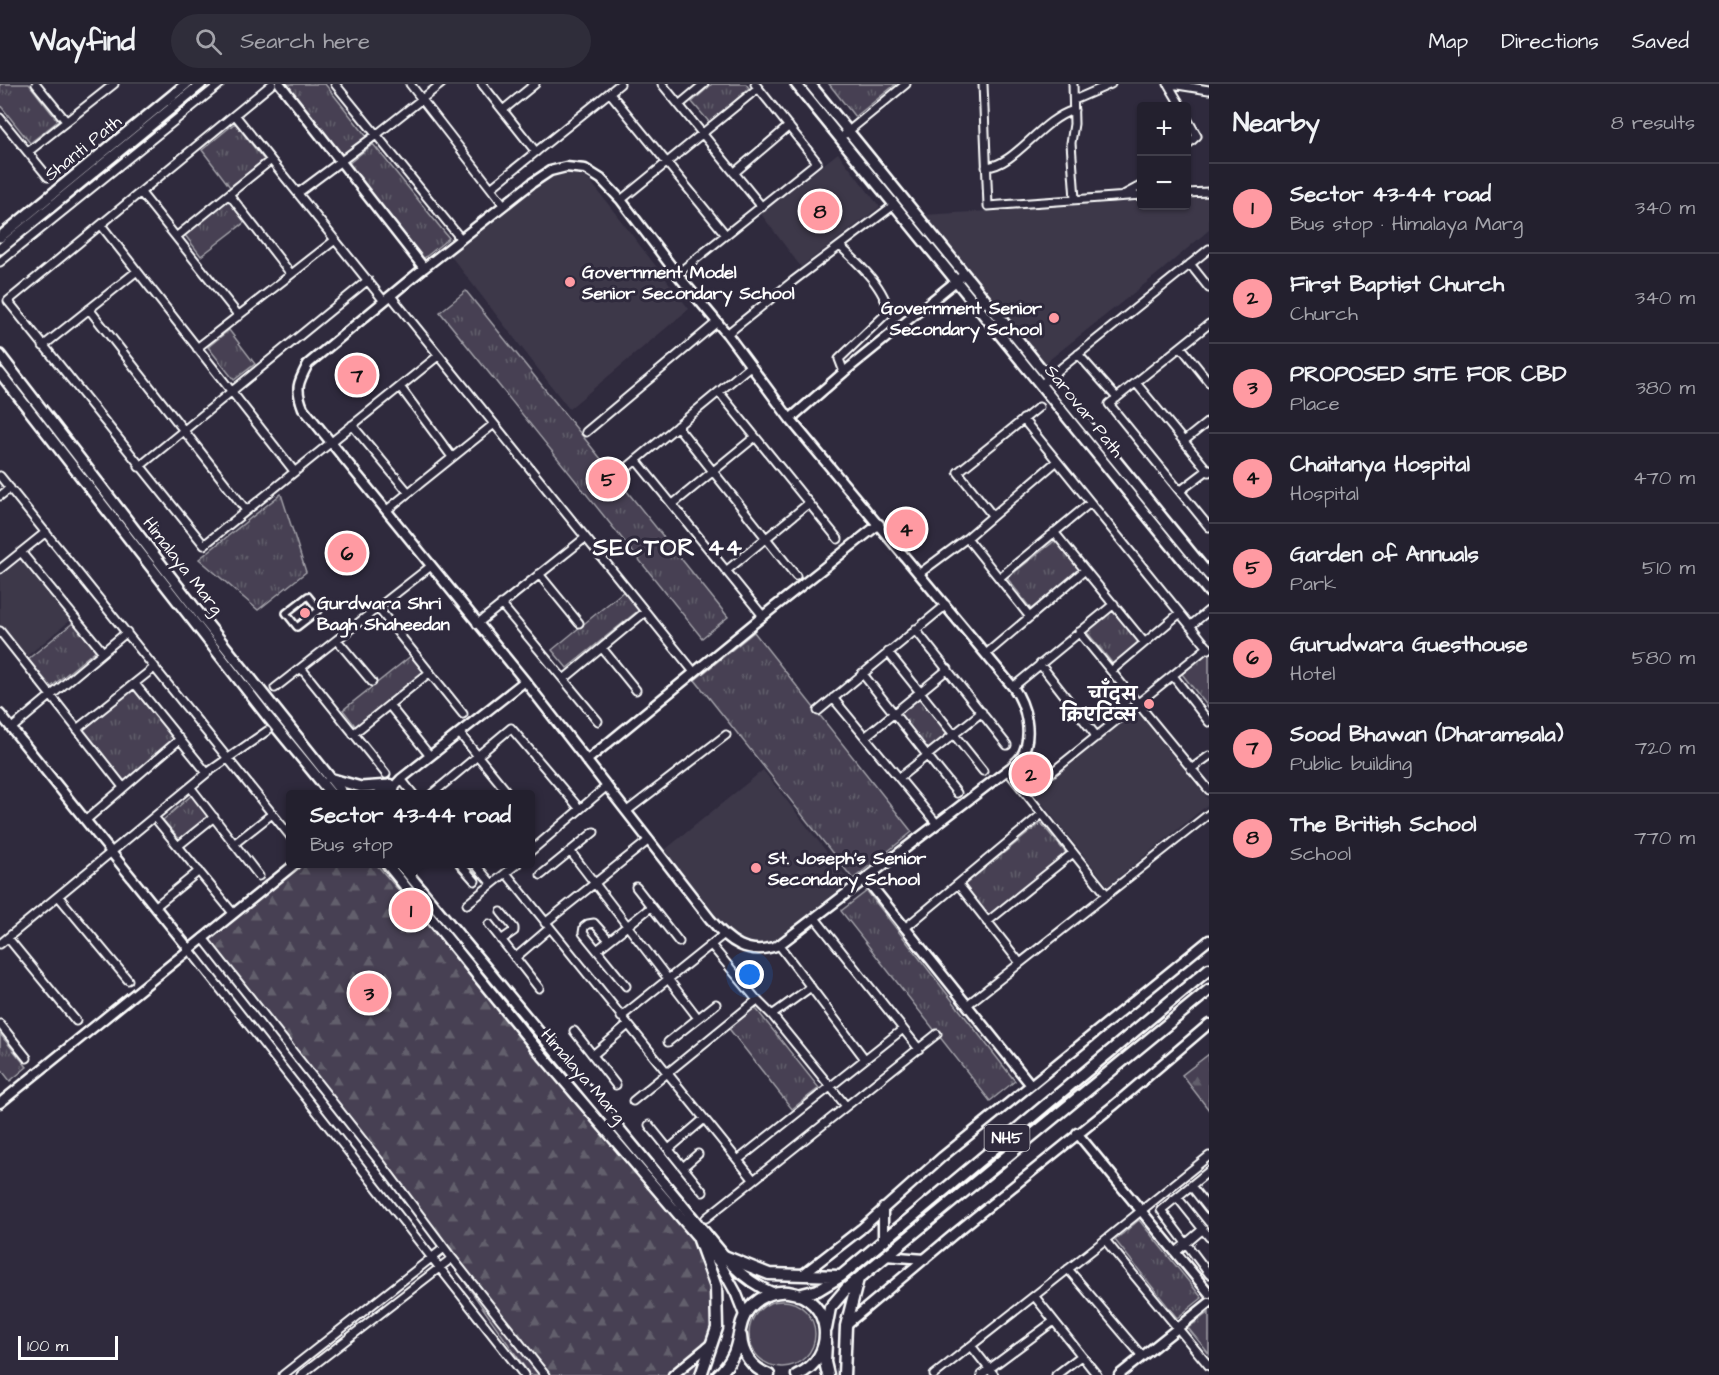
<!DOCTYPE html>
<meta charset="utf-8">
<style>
body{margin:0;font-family:"Architects Daughter","Playpen Sans Deva",sans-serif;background:#2f2d3a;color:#f1f3f6}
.controls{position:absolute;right:18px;top:18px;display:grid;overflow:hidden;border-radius:6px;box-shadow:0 2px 4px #0004}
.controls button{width:54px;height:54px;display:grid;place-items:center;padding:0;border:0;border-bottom:2px solid #403e4a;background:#23202e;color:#f1f3f6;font:30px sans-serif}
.scale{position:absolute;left:18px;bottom:15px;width:100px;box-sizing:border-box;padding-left:6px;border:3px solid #fff;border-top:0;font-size:16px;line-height:21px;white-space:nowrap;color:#fff;-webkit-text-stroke:4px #2f2a3d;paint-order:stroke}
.you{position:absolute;left:750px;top:891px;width:21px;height:21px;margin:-15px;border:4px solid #fff;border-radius:50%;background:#1a73e8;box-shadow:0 0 0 9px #1a73e833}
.badge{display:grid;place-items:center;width:39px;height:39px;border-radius:50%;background:#ff9aa2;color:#111;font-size:20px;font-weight:700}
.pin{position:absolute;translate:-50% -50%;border:3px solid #fff;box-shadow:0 2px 6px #0006}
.popup{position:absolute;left:286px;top:706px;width:249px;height:78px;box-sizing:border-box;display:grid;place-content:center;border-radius:6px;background:#23202e;filter:drop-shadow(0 2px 4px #0005);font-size:20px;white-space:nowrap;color:#a3a3aa}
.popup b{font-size:22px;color:#f1f3f6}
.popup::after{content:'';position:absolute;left:50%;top:100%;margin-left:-12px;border:12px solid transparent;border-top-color:#23202e}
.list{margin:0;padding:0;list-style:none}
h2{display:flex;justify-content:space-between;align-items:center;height:78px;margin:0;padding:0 24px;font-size:26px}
h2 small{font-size:20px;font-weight:400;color:#a3a3aa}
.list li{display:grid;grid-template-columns:39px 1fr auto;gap:18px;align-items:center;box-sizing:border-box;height:90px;padding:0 24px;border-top:2px solid #403e4a}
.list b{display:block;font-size:22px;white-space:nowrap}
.list p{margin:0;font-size:20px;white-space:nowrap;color:#a3a3aa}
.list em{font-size:20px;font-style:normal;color:#a3a3aa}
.icon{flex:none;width:33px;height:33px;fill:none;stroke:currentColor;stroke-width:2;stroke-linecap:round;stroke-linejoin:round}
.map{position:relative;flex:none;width:1209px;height:1291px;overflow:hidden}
header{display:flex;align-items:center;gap:36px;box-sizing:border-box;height:84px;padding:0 30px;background:#23202e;border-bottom:2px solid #403e4a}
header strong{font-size:28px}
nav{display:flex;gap:33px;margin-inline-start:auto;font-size:21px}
.search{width:420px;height:54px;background:#2f2d3a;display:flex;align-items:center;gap:15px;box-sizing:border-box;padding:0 21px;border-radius:33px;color:#a3a3aa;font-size:22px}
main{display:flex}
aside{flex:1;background:#23202e}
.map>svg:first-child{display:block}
.built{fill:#3c3749}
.grass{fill:url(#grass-tufts);stroke:#a2a0a8;stroke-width:1.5}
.forest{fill:url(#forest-firs);stroke:#a2a0a8;stroke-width:1.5}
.garden{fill:#464152;stroke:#a2a0a8;stroke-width:1.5}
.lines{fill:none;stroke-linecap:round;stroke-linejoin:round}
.pedestrian-casing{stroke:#fff;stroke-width:10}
.minor-casing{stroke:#fff;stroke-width:11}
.tertiary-casing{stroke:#fff;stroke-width:13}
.secondary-casing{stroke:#fff;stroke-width:14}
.primary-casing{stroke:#fff;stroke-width:15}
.trunk-casing{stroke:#fff;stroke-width:15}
.pedestrian{stroke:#2f2a3d;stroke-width:5}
.minor{stroke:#2f2a3d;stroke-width:7}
.tertiary{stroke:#2f2a3d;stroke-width:8}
.secondary{stroke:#2f2a3d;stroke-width:9}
.primary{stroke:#2f2a3d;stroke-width:10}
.trunk{stroke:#2f2a3d;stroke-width:10}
.poi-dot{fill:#ff9aa2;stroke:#2f2a3d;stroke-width:2}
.labels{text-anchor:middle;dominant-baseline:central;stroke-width:6;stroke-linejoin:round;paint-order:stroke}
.shield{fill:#2f2a3d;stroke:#c1bfc5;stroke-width:1.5}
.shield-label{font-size:16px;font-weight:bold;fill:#fff}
.street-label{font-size:18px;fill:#fff;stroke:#2f2a3d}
.poi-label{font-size:18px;font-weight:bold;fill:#fff;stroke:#2f2a3d;text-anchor:start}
.district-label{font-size:24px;font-weight:bold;letter-spacing:1.5px;fill:#fff;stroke:#2f2a3d}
</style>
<header>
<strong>Wayfind</strong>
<div class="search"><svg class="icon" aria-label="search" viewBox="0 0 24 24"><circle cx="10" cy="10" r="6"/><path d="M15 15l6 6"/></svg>Search here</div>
<nav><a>Map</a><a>Directions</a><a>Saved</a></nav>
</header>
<main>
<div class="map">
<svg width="1209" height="1291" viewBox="0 0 1209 1291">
<defs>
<pattern id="grass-tufts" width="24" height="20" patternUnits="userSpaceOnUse" patternTransform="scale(1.5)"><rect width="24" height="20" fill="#464152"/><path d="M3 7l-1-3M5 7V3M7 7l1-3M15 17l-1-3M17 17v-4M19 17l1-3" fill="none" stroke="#625e6c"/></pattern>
<pattern id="forest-firs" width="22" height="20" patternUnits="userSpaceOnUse" patternTransform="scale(1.5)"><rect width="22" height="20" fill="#464152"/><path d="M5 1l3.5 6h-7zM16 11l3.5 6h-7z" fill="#625e6c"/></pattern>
</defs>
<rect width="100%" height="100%" fill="#2f2a3d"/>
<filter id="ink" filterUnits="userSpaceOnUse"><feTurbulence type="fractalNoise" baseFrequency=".0167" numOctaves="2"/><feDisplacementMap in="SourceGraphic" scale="12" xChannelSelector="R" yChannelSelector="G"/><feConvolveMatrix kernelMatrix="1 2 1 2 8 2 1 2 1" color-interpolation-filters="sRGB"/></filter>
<g filter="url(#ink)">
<!-- built -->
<path class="built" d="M838 69 880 123 801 183 761 130Z
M566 89 583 92 592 99 689 225 569 325 450 171 543 97 555 91Z
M1209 113V146L1160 188 1044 280 924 131 1141 117 1142 122H1186L1187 114Z
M23 474 72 535 26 573 0 541V492Z
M1137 627 1209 716V720L1108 802 1034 709Z
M763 686 851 799 775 857 756 861 744 859 725 849 661 769Z"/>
<!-- grass -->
<path class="grass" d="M0 0H29L58 37 30 59 0 21Z
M285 0H325L367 53 343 72Z
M712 0H746L749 4 710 39 692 18Z
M829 0H896L855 33Z
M235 39 264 76 230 103 202 66Z
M373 60 449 154 423 175 348 80Z
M228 116 245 138 201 172 185 151Z
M466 207 728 533 702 554 440 228Z
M229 246 255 280 234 296 208 263Z
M281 410 306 488 258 526 199 475Z
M1057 455 1081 485 1031 525 1007 494Z
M624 507 639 526 567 584 552 566Z
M1113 525 1140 558 1113 580 1086 547Z
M74 538 96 566 51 603 28 575Z
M754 548 912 748 853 795 695 596Z
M1207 569 1209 571V624L1182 590Z
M412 571 426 588 356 643 343 626Z
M135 604 177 656 125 698 83 646Z
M919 613 949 651 928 667 899 629Z
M193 710 211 732 181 757 163 736Z
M1041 739 1066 769 989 832 964 801Z
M867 807 1015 997 990 1017 841 827Z
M753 921 819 1004 792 1025 727 942Z
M0 950 27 983 10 997 0 984Z
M1139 1136 1202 1214 1177 1234 1115 1156Z
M1209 1228V1270L1188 1244Z"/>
<!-- forest -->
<path class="forest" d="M295 780H376L698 1153 716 1203 717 1244 700 1291H530L383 1082 203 854Z
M1209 970V1026L1182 991Z"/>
<!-- garden -->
<path class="garden" d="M749 1250a33 33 0 1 1 66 0a33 33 0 1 1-66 0Z"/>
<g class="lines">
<defs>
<path id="pedestrian" d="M308 512 319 526 297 543 286 529Z"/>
<path id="minor" d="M36 0 66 37
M272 0 8 217 204 461 438 272
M335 0 461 155
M410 0 504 121
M482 0 536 68
M662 0 762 123
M983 0 988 122 1142 111
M1073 0 1074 40 1071 59 1075 115
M1168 0 1181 22
M1171 0 1209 6
M610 9 726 151
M1074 16 1111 0
M679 21 704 0
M503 26 535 0
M235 31 384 217
M1186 33 1197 52 1186 62
M0 34 48 93
M845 50 906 0
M28 68 114 0
M986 83C1015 82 1040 36 1074 26
M734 89 789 42
M491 104 620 0
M141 109 239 232
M298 109 376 51 441 0
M1186 109 1209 108
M229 110 291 190
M1125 110 1142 101
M621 116 758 4
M101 141 294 387
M176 153 271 76
M840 162C857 178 886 204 888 228L839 275 844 288
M0 178 220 0
M1190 180 1209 204
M677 190 817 78 755 0
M391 212 694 588
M89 225 246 426
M1209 240 1109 320 1209 443
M727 250 793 197 894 121
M43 262 137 187
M1181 263 1209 298
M197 264 335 156
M1078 270 1117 314
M1045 297 1209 165
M1136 299 1209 388
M401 304 452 373
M719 308 838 455
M1023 335 1209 565
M352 341 408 408
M677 342 796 492
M586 348 716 239
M1184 357 1209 337
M636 376 763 532
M139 383 368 196
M0 392 291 753
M617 392 750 282
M1180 407 1209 385
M0 412 10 404
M673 420 755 353
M387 426 494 340
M992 431 958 388 1039 323
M1054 448 1144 558
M967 454 1030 533
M21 468 103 568
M0 485 46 448
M726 487 809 419
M920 489 967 454 1057 377
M539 490 579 539
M999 494 1090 419
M501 520 598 637
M378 524 463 630
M477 540 585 454
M1190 542 1208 527
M915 545 1007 661
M0 547 123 703
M1079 548 1209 706
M337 556 372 598
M602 564 636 606
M888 568 983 687
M986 570 1085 486
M1040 580 1097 653
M301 584 386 690
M1111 587 1180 529
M862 589 957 709
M1173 592 1209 638
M564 595 645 528
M135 600 207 689
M1013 603 1114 520
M275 604 431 482
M833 614 937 740
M389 621 430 672
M818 627 946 521
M12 644 127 548
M77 645 155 583
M353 650 430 588
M460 650 508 709
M865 653 948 585
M1191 685 1209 672
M1007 686 1107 811
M899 694 982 628
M401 695 413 710
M191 704 259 792
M1026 709 1208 563
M432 710 511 644 579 724
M627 727 726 651
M154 733 233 829
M86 736 180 655
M234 760 272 730
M178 762 214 733
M531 767 607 702
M570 767 698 934
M460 780 475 797
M475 780 492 800
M506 789 753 1095
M541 791 594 748
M958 800 1020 879
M636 803 679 858
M59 813 128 896
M467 820 517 780
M156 822 199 787
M501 828 514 844V847L501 856
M815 834 919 965
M987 838 1073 769
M545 839 649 756
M489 840 539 904
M905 844 1042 730
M8 854 76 937
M203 854 383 1082 452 1174 545 1291
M609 856 594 839 588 840 584 843 583 849 626 902
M0 860 207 689 267 647
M779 861 865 975
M189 865 524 1291
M597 866 651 823
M515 874 550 844
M757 916 772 931 846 1022
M967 921 1209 730
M772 931 811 903
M621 933 723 851
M0 940 27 974
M574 947 616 1001
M668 958 716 920
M593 971 628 941
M633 1017 757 916 711 861
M649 1041 703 1108
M669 1065 704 1035
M1209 1072 1105 1156 1209 1282
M738 1076 903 945
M683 1083 698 1070
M1209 1087 1161 1126 1209 1190
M1191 1102 1209 1125
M1177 1113 1209 1153
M706 1134 937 950
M1176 1168 1203 1145
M1068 1185 1142 1272
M1035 1213 1097 1291
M972 1263 994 1291
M283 1291 444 1164
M301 1291 452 1174
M934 1291 1105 1156
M981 1291 1054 1237
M1056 1291 1081 1272"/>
<path id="tertiary" d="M280 0 424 184
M566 83 585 85 601 95 621 116 677 190 727 250 790 335 1013 603C1026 621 1034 652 1021 673 1018 677 1013 681 1010 684L779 861C748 873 729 858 710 835L525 597 303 324C295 304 298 299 308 280L424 184 532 99 550 87Z
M790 335 844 288 961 193
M0 630 189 865
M586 677 763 532 879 440
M378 710 390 700
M387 710 401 695 525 597
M866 795 1031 1001
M0 1019 295 780
M1077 1049 1209 1209
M883 1157V1124
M885 1172 925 1175
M802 1191 861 1145 942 1073 1209 856
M847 1240 953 1151 1113 1022 1209 940
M673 1291 712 1259
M1119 1291 1209 1219"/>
<path id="secondary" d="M796 0 1209 508
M810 0 1209 491
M0 153 186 0
M0 165 201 0
M0 271 205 537 343 710
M0 289 267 632 331 710
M329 694 361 703 390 701
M393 710 394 703
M387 780 536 964 719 1178 736 1209 745 1232
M400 780 732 1181C745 1194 756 1202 773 1209"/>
<path id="primary" d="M826 1258 825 1278 828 1291"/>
<path id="trunk" d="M698 1153 716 1203 717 1244 701 1291
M724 1172 769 1190 840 1192
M798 1211 818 1206 841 1192 1209 885
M826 1245 830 1224 847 1204 1209 906
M741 1252C742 1270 752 1284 769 1291
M718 1291C725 1285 730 1278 734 1269 738 1259 739 1248 742 1238 748 1219 768 1206 788 1208 833 1214 838 1274 797 1291
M844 1291 846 1242 858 1195"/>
</defs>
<!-- pedestrian casing -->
<use href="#pedestrian" class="pedestrian-casing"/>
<!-- minor casing -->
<use href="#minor" class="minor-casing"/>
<!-- tertiary casing -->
<use href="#tertiary" class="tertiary-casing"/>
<!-- secondary casing -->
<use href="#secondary" class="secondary-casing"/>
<!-- primary casing -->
<use href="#primary" class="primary-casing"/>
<!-- trunk casing -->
<use href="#trunk" class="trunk-casing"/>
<!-- pedestrian -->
<use href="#pedestrian" class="pedestrian"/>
<!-- minor -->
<use href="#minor" class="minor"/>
<!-- tertiary -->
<use href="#tertiary" class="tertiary"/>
<!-- secondary -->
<use href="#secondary" class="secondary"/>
<!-- primary -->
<use href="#primary" class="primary"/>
<!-- trunk -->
<use href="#trunk" class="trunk"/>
</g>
</g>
<!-- markers -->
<g class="poi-dot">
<circle cx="570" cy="198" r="6"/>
<circle cx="1054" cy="234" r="6"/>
<circle cx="305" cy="529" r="6"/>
<circle cx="1149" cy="620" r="6"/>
<circle cx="756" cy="784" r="6"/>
</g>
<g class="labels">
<!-- shield labels -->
<rect class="shield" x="984.5" y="1041" width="45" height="26" rx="4.5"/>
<g class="shield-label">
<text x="1007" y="1054">NH5</text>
</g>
<!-- street labels -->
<g class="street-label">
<text transform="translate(83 64) rotate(-39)">Shanti Path</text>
<text transform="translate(1084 327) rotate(51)">Sarovar Path</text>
<text transform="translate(183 482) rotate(52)">Himalaya Marg</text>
<text transform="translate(583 992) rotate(49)">Himalaya Marg</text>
</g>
<!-- poi labels -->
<g class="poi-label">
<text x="582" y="188">Government Model<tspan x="582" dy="21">Senior Secondary School</tspan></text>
<text x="1042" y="224" text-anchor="end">Government Senior<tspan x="1042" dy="21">Secondary School</tspan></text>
<text x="317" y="519">Gurdwara Shri<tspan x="317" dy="21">Bagh Shaheedan</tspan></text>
<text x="1137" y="610" text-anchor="end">चाँद्स<tspan x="1137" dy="21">क्रिएटिव्स</tspan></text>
<text x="768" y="774">St. Joseph’s Senior<tspan x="768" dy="21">Secondary School</tspan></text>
</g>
<!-- district labels -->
<g class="district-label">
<text x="668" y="464">SECTOR 44</text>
</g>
</g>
</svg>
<div class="controls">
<button>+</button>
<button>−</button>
</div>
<div class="scale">100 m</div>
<div class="you"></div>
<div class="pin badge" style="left:411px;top:826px">1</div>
<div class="popup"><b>Sector 43-44 road</b>Bus stop</div>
<div class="pin badge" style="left:1031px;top:690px">2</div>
<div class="pin badge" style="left:369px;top:909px">3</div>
<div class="pin badge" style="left:906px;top:445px">4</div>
<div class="pin badge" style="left:608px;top:395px">5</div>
<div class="pin badge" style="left:347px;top:469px">6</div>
<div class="pin badge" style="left:357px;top:291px">7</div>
<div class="pin badge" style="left:820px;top:127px">8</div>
</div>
<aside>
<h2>Nearby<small>8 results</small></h2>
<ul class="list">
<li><span class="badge">1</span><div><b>Sector 43-44 road</b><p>Bus stop · Himalaya Marg</p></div><em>340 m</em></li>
<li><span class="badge">2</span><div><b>First Baptist Church</b><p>Church</p></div><em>340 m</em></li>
<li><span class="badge">3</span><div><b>PROPOSED SITE FOR CBD</b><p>Place</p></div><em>380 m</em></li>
<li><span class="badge">4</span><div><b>Chaitanya Hospital</b><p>Hospital</p></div><em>470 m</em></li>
<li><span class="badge">5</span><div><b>Garden of Annuals</b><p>Park</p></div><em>510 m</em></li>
<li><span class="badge">6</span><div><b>Gurudwara Guesthouse</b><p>Hotel</p></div><em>580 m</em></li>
<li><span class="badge">7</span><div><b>Sood Bhawan (Dharamsala)</b><p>Public building</p></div><em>720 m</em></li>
<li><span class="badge">8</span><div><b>The British School</b><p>School</p></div><em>770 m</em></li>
</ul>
</aside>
</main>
